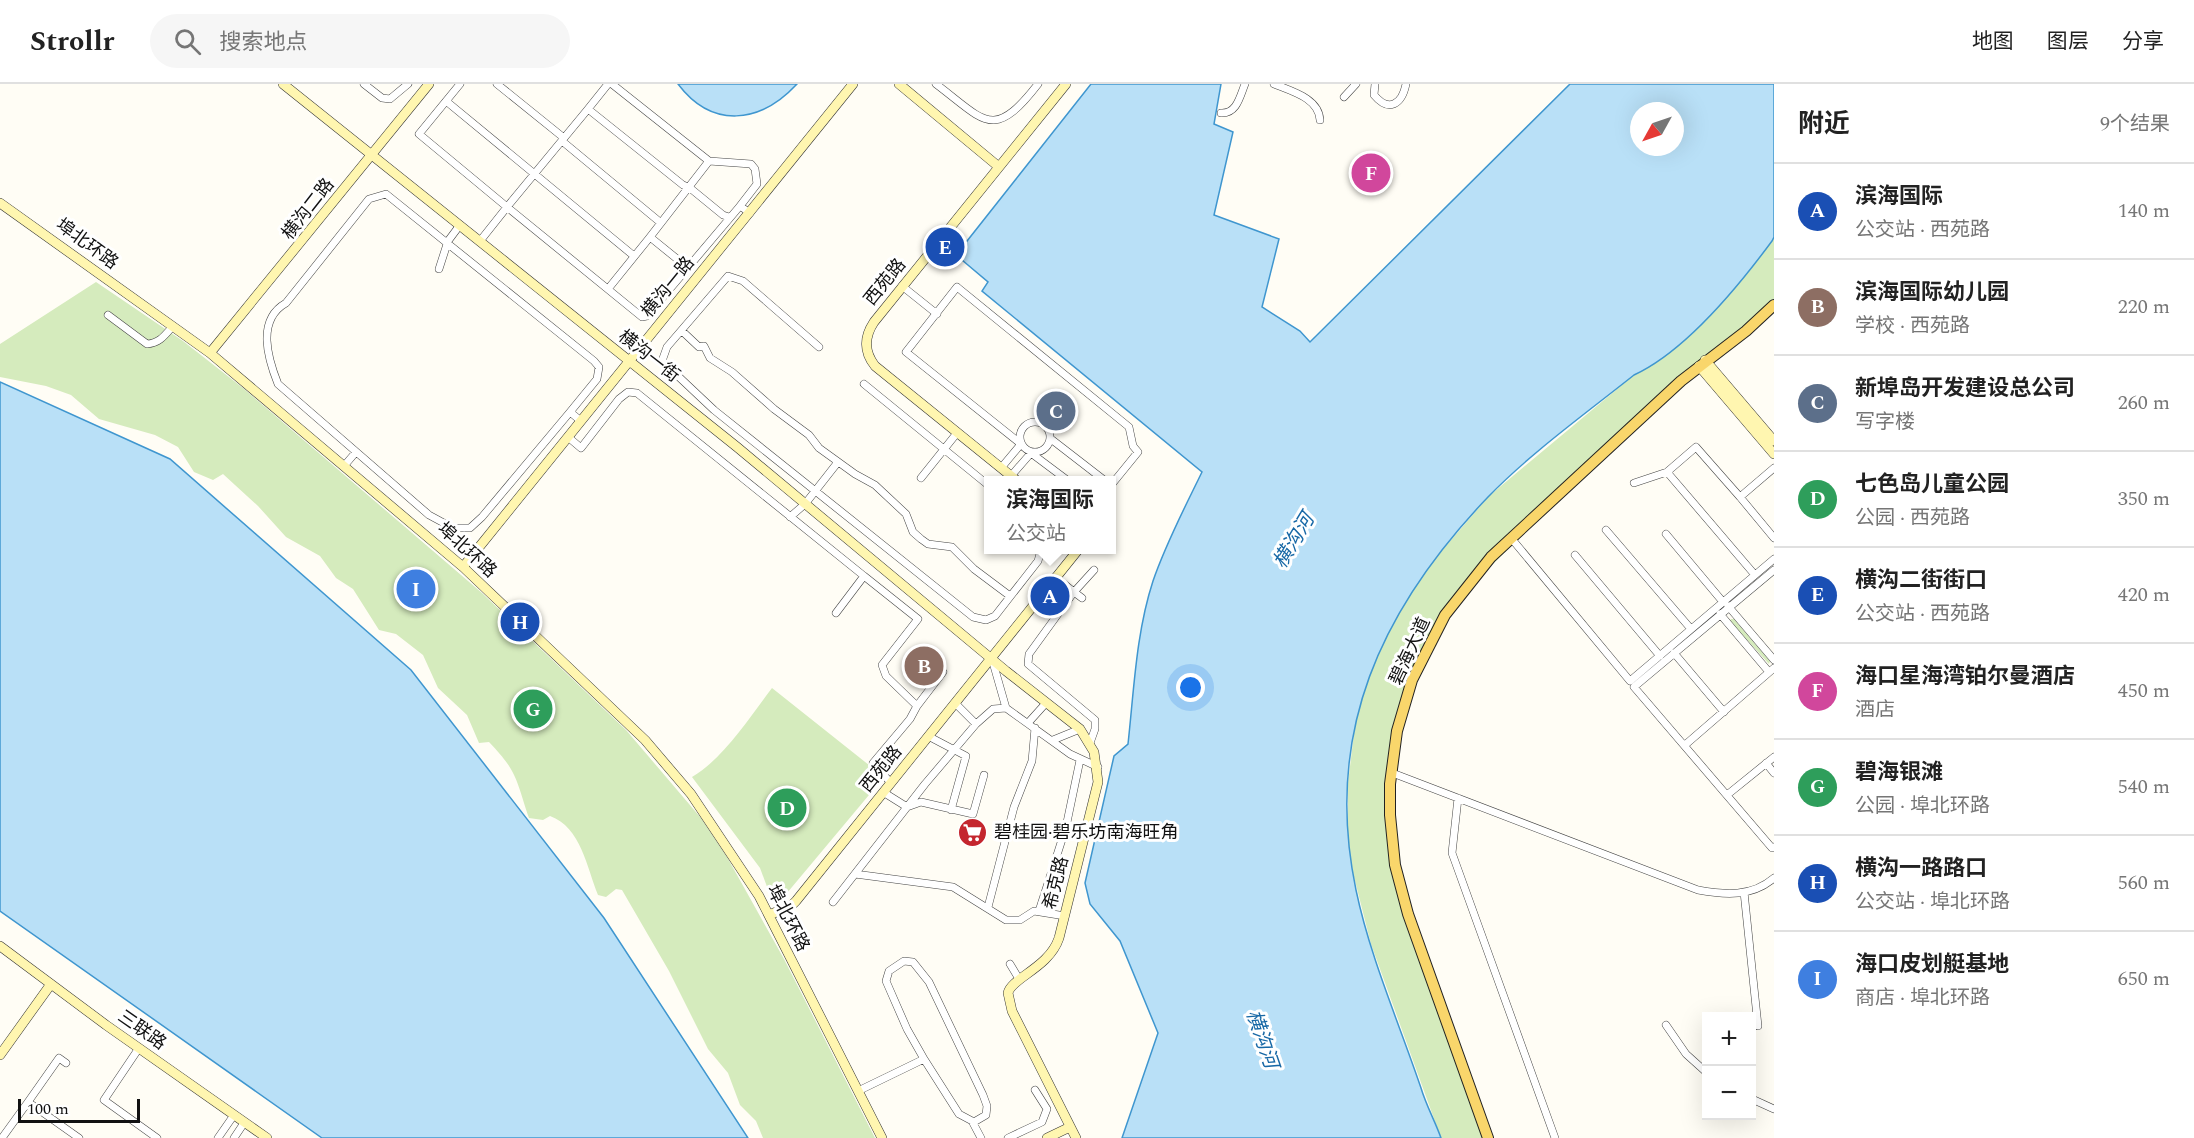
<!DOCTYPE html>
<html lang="zh">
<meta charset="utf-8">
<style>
body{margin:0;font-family:Spectral,"Noto Sans SC",serif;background:#f6f6f6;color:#222}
.controls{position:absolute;right:18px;bottom:18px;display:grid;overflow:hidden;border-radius:0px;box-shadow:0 6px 24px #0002}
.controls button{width:54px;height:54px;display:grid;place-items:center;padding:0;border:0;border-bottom:2px solid #e0e0e0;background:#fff;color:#222;font:30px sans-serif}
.compass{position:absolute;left:1630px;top:18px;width:54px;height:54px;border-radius:50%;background:#fff;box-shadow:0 6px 24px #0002;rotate:230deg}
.scale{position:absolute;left:18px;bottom:15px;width:122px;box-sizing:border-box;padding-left:6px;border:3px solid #111;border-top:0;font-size:16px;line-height:21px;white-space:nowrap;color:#111;-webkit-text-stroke:4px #fff;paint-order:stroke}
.you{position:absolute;left:1191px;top:604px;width:21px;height:21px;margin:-15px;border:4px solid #fff;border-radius:50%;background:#1a73e8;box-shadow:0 0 0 9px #1a73e833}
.badge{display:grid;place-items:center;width:39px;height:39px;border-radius:50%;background:#c4262e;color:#fff;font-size:20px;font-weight:700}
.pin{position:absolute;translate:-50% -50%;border:3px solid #fff;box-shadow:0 2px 6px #0006}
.popup{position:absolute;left:984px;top:392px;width:132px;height:78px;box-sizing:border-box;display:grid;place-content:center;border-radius:0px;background:#fff;filter:drop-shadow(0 2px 4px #0005);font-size:20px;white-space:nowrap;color:#767676}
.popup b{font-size:22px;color:#222}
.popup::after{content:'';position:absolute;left:50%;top:100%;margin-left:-12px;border:12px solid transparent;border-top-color:#fff}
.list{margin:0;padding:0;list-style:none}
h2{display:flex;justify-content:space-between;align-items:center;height:78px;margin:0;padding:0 24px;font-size:26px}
h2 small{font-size:20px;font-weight:400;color:#767676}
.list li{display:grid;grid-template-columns:39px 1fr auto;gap:18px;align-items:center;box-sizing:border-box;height:96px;padding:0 24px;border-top:2px solid #e0e0e0}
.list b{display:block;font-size:22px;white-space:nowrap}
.list p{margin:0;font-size:20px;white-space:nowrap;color:#767676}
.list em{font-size:20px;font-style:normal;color:#767676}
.icon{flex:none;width:33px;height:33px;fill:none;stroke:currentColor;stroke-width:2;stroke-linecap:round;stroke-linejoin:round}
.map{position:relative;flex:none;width:1774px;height:1054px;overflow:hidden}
header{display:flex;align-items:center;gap:36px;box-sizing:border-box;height:84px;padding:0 30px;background:#fff;border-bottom:2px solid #e0e0e0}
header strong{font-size:28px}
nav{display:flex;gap:33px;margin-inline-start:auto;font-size:21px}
.search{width:420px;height:54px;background:#f6f6f6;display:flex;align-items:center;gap:15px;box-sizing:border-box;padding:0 21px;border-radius:33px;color:#767676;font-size:22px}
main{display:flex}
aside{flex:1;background:#fff}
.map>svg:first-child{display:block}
.green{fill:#d5ebbd}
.water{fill:#b9e0f7;stroke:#3f96cf;stroke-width:1.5;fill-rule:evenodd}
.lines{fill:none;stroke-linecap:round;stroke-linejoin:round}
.street-casing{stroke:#444;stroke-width:8}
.secondary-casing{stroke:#333;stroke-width:10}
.primary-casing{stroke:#222;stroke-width:12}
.street{stroke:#fff;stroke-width:7}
.secondary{stroke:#fff6b0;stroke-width:9}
.primary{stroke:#f9d66b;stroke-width:10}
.labels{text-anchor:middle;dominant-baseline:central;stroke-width:6;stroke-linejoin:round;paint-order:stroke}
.street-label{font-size:18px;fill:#111;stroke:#fff}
.poi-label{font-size:18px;fill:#111;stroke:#fff;text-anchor:start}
.water-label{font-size:20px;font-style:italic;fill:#1768a6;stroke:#fff}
</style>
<header>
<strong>Strollr</strong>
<div class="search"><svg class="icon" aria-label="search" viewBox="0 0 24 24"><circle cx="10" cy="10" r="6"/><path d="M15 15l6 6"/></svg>搜索地点</div>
<nav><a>地图</a><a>图层</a><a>分享</a></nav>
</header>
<main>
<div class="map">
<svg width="1774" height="1054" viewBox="0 0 1774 1054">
<rect width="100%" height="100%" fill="#fffdf5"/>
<!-- green -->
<path class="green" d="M1774 153V218L1668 309 1450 522 1412 596 1390 713 1404 818 1488 1054H1441L1371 860 1352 785 1348 761V699L1356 633 1364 606 1385 553 1420 492 1489 412 1634 291 1692 248 1747 190Z
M96 198 183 257 243 304 482 509 626 646 701 734 727 773 784 875 875 1054H763L756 1037 740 1021 728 989 708 965 669 887 622 806 616 805 606 813 598 811C587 784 581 743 550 732L543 736 529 734C516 696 518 688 489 658L479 659 467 631 438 604 423 571 396 550 379 546 353 505 336 494 320 472 286 453 258 422 223 390 213 396 194 388 178 363 155 351 99 335 71 311 46 302 0 293V260Z
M1731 535H1734L1770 577 1769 580 1730 537Z
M772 604 884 693 787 809 769 808 760 784 692 693C723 675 750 633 772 604Z"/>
<!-- water -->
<path class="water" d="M678 0H797C760 40 712 45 678 0Z
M1091 0H1221L1214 40 1233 48 1214 131 1279 155 1262 223 1300 247 1310 258 1570 0H1774V153L1772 157C1738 203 1686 267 1634 291 1585 330 1532 368 1488 413 1381 525 1323 649 1356 806 1370 873 1399 939 1421 1004 1426 1021 1435 1037 1441 1054H1122L1158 949 1120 857 1090 820 1085 799 1114 672 1128 660C1134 606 1136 549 1153 497 1166 459 1185 423 1202 388L982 207 988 198 956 171ZM1639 27H1675V63H1639Z
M0 298 170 375 411 586 604 834 748 1054H322L0 827Z"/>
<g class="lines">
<defs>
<path id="street" d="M364 0 382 14 390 15 408 0
M460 0 419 50 507 123 588 25 683 101 690 104 723 131 729 133
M497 0 564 54
M612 0 709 77 751 80 755 85 757 100 740 122 750 129
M936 0C985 37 993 58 1038 0
M1274 0C1291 7 1319 14 1320 36
M1375 0 1374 11C1389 29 1402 20 1406 0
M1344 13 1356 0
M446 17 634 172
M588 25 608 0
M1221 29C1237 30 1240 12 1245 0
M562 57 661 139
M480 157 507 123 642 233 647 232 740 122
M687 183 650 153 709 77
M439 185 448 157 460 141
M902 202 937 230
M608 205 650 153
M108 231 147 260C160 259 165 251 173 242
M682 247 699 263 704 262 710 274 732 288 774 325 809 351 819 364 855 390 875 401 906 430 913 448 921 455 928 460 952 463 974 485 1010 512
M819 263 743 197 728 192 667 263 662 277 714 326 973 533 986 536 995 532 1038 477 1041 466
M864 300 988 401
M570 328 597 295 599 283 594 277 386 110 369 115 286 219C256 236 268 275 278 300L429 431 453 444H470L482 433 570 328 581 337
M1020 353a15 15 0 1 1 30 0a15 15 0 1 1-30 0Z
M568 353 581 364 619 315 628 308 637 309 864 492
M1051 355 1104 396
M344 382 356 368
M1001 384 1021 360 906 268 957 203 1129 343 1133 362 1138 368 1112 400
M1667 388 1755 491
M1011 392 1031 369 1067 396
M921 394 957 349
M1634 399 1667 388 1696 363 1740 413 1774 384
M1740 413 1774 454
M790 433 805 420 838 378
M1606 446 1691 545
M1666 450 1723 518
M1511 454 1630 597 1774 475
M1575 471 1660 572
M1774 486 1634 603 1772 764 1774 763
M1055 493 1074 508 1029 570 1028 580 1095 636V645L1090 659
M1082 514 1074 508 1094 486
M1728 522 1774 576
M836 529 864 492 918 535 882 581 886 592 917 622 910 635 873 679 891 699
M1720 530 1769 588
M1674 569 1724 628
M992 575 1006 624
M917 622 943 588
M1028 639 1046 619
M976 640 993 625 1006 624 1070 670 1098 683
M928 652 966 672 951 726
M1053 656 1080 645
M1685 661 1774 584
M1766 679 1774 689
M1395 690 1698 806C1725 811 1752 813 1774 794
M883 708 907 723 921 718 973 730 984 691
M1727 711 1774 673
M1458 714 1452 769 1555 1054
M1066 743 1087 745
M855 790 953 803 1006 836H1020L1034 827 1065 832
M1744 808 1758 942
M833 818 925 700 976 640 955 619
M988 823 1014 723 1032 677 1035 644
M1039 827 1066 743 1080 676
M1010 880 1019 895
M1666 941 1686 970 1706 988
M139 964 104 1016 157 1054
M66 979 59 974 28 1018 79 1054
M858 1007 924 975 907 945 886 897 889 887 904 877 913 878 929 898 983 1011 987 1022 986 1031 974 1038 959 1030 924 975
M1752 1015 1774 1025
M972 1037 981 1054
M2 1054 28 1018
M218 1054 234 1031
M234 1054 244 1039
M1008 1054 1042 1038 1047 1025 1035 1006"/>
<path id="secondary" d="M283 0 737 363 1006 587 1080 645 1094 668 1098 698 1059 854C1049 884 1011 894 1008 909L1012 927 1076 1054
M899 0 999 83
M0 119 210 269 463 483 645 656 691 710 759 812 882 1054
M210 269 429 0
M1705 276 1774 357
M1699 282 1774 370
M1016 396 875 282C864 268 864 253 874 238L1066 0
M463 483 853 0
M769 831 791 822 796 817 1078 466
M0 862 106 941 267 1054
M0 971 51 900
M1047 1054 1070 1043"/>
<path id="primary" d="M1488 1054 1408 830 1395 781 1390 731V700L1397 647 1412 596 1445 531 1491 473 1681 297 1746 247 1774 221"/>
</defs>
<!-- street casing -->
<use href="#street" class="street-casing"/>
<!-- secondary casing -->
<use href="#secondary" class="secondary-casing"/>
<!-- primary casing -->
<use href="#primary" class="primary-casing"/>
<!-- street -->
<use href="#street" class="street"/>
<!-- secondary -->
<use href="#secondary" class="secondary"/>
<!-- primary -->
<use href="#primary" class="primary"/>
</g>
<!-- icons -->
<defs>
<symbol id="supermarket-disc" viewBox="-11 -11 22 22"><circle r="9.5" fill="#c4262e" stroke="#fff"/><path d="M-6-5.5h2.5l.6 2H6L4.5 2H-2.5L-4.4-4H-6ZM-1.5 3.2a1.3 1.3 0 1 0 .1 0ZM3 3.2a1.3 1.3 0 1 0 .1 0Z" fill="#fff"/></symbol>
</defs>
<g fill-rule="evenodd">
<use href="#supermarket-disc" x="956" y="732" width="33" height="33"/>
</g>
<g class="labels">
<!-- street labels -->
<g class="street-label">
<text transform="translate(308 125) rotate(-52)">横沟二路</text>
<text transform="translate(87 160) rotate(36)">埠北环路</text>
<text transform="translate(885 198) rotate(-51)">西苑路</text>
<text transform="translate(668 203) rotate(-51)">横沟一路</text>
<text transform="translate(649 272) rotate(38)">横沟一街</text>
<text transform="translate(467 466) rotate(42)">埠北环路</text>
<text transform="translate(1410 567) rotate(-65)">碧海大道</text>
<text transform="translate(881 685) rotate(-51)">西苑路</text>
<text transform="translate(1056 799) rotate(-76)">希克路</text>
<text transform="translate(788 834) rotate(63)">埠北环路</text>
<text transform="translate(142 946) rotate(35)">三联路</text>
</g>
<!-- poi labels -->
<g class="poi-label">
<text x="994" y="748">碧桂园·碧乐坊南海旺角</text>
</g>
<!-- water labels -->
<g class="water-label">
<text transform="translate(1294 457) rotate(-59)">横沟河</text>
<text transform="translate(1262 955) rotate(71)">横沟河</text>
</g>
</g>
</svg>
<div class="controls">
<button>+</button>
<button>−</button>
</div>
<svg class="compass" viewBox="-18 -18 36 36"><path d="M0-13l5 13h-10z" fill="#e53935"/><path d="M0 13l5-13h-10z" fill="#767676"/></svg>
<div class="scale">100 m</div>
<div class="you"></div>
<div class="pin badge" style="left:1050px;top:512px;background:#1a4fb4">A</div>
<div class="popup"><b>滨海国际</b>公交站</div>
<div class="pin badge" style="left:924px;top:582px;background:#8d6e63">B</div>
<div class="pin badge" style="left:1056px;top:327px;background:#5c6f8a">C</div>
<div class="pin badge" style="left:787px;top:724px;background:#2e9e5b">D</div>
<div class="pin badge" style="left:945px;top:163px;background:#1a4fb4">E</div>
<div class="pin badge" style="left:1371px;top:89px;background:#d1479c">F</div>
<div class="pin badge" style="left:533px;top:625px;background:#2e9e5b">G</div>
<div class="pin badge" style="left:520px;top:538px;background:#1a4fb4">H</div>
<div class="pin badge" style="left:416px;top:505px;background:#3f7fe0">I</div>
</div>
<aside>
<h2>附近<small>9个结果</small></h2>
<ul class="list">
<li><span class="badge" style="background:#1a4fb4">A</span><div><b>滨海国际</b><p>公交站 · 西苑路</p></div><em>140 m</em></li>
<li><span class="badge" style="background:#8d6e63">B</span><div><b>滨海国际幼儿园</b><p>学校 · 西苑路</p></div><em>220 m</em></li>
<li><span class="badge" style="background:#5c6f8a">C</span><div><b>新埠岛开发建设总公司</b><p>写字楼</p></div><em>260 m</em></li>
<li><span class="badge" style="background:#2e9e5b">D</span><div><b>七色岛儿童公园</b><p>公园 · 西苑路</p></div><em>350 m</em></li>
<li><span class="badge" style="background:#1a4fb4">E</span><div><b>横沟二街街口</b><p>公交站 · 西苑路</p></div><em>420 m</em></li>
<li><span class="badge" style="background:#d1479c">F</span><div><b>海口星海湾铂尔曼酒店</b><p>酒店</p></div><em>450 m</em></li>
<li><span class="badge" style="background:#2e9e5b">G</span><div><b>碧海银滩</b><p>公园 · 埠北环路</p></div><em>540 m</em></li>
<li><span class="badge" style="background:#1a4fb4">H</span><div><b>横沟一路路口</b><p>公交站 · 埠北环路</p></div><em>560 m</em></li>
<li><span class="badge" style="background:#3f7fe0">I</span><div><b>海口皮划艇基地</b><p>商店 · 埠北环路</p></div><em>650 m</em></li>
</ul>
</aside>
</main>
